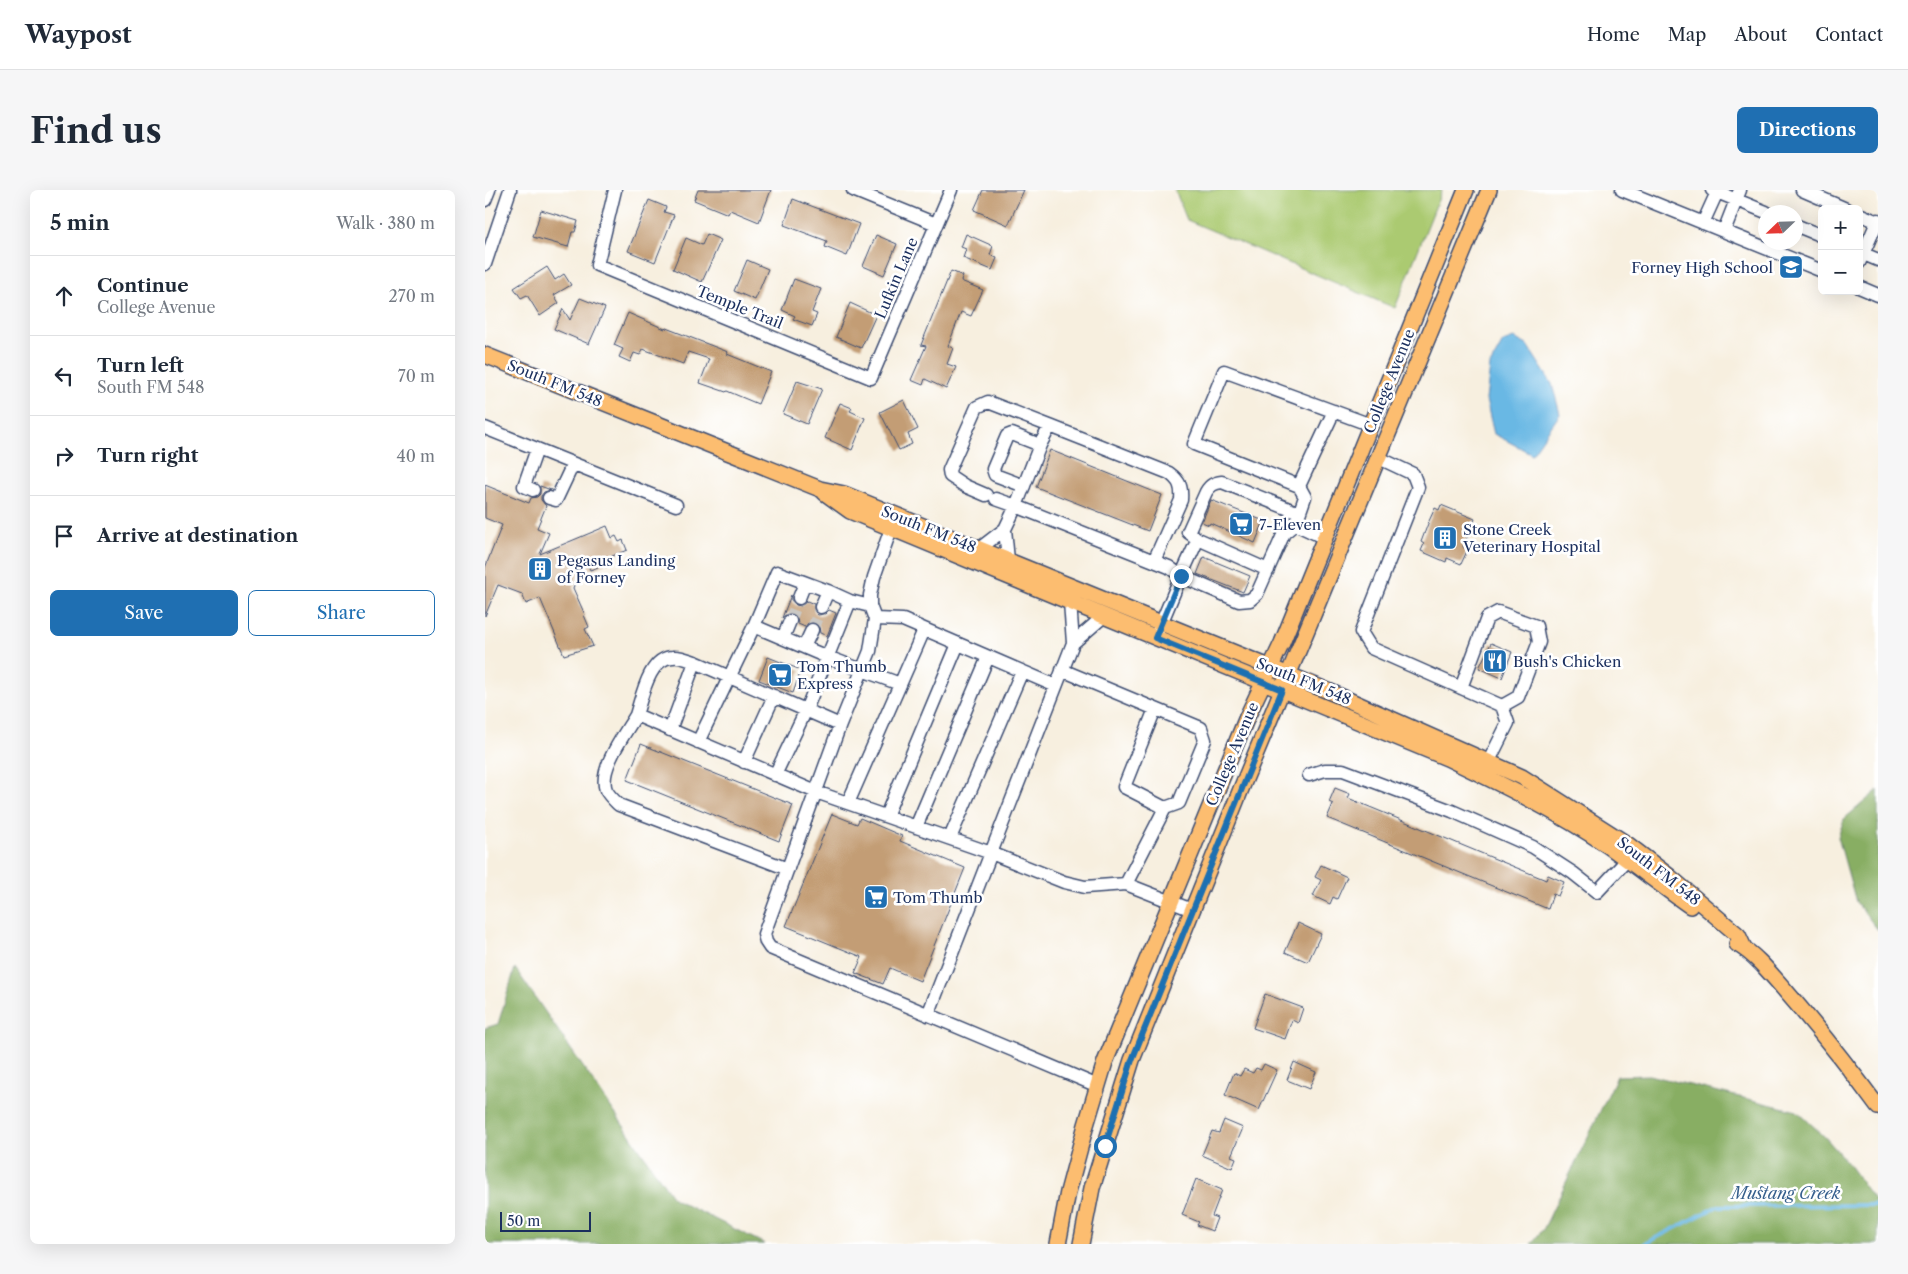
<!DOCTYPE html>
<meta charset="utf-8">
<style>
body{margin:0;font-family:"Libre Caslon Text",serif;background:#f6f6f7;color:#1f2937}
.controls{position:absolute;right:15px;top:15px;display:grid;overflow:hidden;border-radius:8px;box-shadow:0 5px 20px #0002}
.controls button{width:45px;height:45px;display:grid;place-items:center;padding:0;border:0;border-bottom:1px solid #e0e1e3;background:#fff;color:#1f2937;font:25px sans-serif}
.compass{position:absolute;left:1273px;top:15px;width:45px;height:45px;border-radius:50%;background:#fff;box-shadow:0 5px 20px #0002;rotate:247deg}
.scale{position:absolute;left:15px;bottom:12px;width:91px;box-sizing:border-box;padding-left:5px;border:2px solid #1b2f5e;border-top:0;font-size:14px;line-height:18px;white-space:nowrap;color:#1b2f5e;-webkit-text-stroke:4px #fff;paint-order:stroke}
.stop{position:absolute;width:15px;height:15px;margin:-11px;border:4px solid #1f6fb2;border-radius:50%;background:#fff}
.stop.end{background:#1f6fb2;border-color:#fff;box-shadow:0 1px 5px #0008}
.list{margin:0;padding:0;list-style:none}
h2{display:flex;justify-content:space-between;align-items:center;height:65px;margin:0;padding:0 20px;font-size:21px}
h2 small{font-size:16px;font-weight:400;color:#747a83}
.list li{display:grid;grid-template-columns:32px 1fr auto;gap:15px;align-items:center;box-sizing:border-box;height:80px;padding:0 20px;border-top:1px solid #e0e1e3}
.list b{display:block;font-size:19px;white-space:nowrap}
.list p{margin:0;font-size:16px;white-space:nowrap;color:#747a83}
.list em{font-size:16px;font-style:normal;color:#747a83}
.actions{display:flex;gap:10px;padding:15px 20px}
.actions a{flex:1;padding:11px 0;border:1px solid #1f6fb2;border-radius:8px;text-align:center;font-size:18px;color:#1f6fb2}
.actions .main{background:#1f6fb2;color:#fff}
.icon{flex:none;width:28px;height:28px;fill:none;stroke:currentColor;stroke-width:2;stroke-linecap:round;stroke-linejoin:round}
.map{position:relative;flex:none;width:1393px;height:1054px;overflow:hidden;border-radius:8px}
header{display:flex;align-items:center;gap:30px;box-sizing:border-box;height:70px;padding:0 25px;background:#fff;border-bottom:1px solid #e0e1e3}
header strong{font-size:24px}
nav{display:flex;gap:28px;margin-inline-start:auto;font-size:18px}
.intro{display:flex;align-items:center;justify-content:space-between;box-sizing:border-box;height:120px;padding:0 30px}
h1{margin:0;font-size:35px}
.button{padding:12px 22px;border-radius:8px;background:#1f6fb2;color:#fff;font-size:18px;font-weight:700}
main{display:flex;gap:30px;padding:0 30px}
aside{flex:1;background:#fff;border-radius:8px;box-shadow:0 5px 20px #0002}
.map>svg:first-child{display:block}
.green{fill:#abca71;stroke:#637c68}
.forest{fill:#88ae63;stroke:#526e60}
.water{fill:#69b8e4;stroke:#4274a1}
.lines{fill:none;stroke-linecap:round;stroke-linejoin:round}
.stream{stroke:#69b8e4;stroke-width:4}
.building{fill:#c39d75}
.minor-tunnel{stroke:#cbc9c5;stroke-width:12;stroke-dasharray:12 6;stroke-linecap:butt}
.minor-casing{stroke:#3c4c71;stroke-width:15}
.major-casing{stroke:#3c4c71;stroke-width:18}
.minor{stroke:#fff;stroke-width:12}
.major{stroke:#fcbd6f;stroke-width:15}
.route{stroke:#1f6fb2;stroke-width:6}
.labels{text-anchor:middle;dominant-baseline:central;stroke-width:5;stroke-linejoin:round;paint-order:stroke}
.poi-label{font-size:15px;fill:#1b2f5e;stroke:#fff;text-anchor:start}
.street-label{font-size:15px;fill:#1b2f5e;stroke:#fff}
.water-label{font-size:16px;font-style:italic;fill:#365f8d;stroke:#fff}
</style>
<header>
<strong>Waypost</strong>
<nav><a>Home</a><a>Map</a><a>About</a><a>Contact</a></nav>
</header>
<div class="intro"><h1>Find us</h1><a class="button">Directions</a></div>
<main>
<aside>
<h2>5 min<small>Walk · 380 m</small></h2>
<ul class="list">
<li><svg class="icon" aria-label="ahead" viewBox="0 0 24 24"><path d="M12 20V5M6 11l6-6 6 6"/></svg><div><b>Continue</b><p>College Avenue</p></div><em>270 m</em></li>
<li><svg class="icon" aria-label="left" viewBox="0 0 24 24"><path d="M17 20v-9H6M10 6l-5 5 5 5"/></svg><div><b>Turn left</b><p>South FM 548</p></div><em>70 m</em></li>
<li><svg class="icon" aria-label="right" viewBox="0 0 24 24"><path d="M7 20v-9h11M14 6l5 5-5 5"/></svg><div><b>Turn right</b></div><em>40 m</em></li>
<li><svg class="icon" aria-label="arrive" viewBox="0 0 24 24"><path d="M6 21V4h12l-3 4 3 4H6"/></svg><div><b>Arrive at destination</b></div></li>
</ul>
<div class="actions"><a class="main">Save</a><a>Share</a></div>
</aside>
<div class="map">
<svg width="1393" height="1054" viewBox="0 0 1393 1054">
<rect width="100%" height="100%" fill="#fff"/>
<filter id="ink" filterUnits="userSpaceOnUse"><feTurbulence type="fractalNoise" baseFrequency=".02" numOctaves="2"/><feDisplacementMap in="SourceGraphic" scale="10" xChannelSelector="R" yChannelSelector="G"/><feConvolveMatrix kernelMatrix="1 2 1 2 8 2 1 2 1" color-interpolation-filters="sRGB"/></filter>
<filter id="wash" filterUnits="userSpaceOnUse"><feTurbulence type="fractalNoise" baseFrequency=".0096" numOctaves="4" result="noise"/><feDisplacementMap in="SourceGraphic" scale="20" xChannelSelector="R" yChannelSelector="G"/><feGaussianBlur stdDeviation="1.12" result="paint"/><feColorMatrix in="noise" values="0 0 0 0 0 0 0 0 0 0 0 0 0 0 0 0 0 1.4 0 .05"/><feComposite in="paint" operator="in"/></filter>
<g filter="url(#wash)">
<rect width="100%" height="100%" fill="#f7efdf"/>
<!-- green -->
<path class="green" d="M690 0H957L910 118 702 30Z"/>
<!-- forest -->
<path class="forest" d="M1393 600V740L1371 712 1353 647 1359 629Z
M30 778 189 1009 280 1054H0V838L13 834Z
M1164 885 1312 921 1340 947 1361 971 1393 1015V1054H1046L1059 1038 1132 886Z"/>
<!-- water -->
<path class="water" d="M1029 148 1042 155 1067 194 1075 224 1047 264 1009 244 1001 210 1005 175 1018 152Z"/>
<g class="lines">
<!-- stream -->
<path class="stream" d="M1159 1054 1233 1016 1393 1015"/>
</g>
<g id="blocks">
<!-- building -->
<path class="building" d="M213 0H286L274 32 245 20 243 24 209 10Z
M498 0H539L523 35 489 20Z
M308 9 374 34 362 66 340 57 342 51 299 35Z
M164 10 181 17 179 22 189 25 170 72 143 61Z
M56 20 93 31 90 42H87L83 57 48 47Z
M222 44 236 50 217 92 188 79 201 48 217 55Z
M481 44 508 56 505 65 512 68 507 80 478 68 481 59 476 57Z
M391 45 412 54 399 85 378 76Z
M262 70 283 79 270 110 249 101Z
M62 77 70 90 79 84 86 95 69 105 74 113 55 126 42 105 36 108 29 98Z
M466 81 478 86 476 91 498 100 486 126 476 122 463 156 468 158 462 174 471 177 461 199 440 189 438 195 426 190 441 156 436 155Z
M309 89 336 99 327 122 332 124 327 136 308 129 310 126 297 120Z
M95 108 120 118 104 154 69 139 78 119 85 130Z
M365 113 391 125 376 158 351 147Z
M143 123 180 139 181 138 243 162 242 164 286 182 273 214 242 201 241 202 215 193 224 169 203 162 198 174 158 159 155 165 149 163 145 172 134 167 138 159 129 155Z
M312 191 337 199 322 234 298 224Z
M419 210 433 239 423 244 427 254 414 260 395 222Z
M355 213 367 218 365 221 380 228 367 260 340 248Z
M565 260 677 305 663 341 551 297Z
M0 295 44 313 46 308 52 307 55 304V296L66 300 59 302 56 306V310L61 316 52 338 64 343 55 364 122 336 127 348 131 346 134 352 138 350 142 360 125 367 127 370 116 376 105 380 100 368 88 398 100 425H99L104 437 100 439 108 456 79 465 55 408 41 414 37 404 13 395 0 426V378L17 335 0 328Z
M726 310 779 331 770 353 725 333 724 335 717 332Z
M956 315 990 329 978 357 983 359 976 374 962 368 961 372 936 361 939 354 936 352 944 331 950 318 954 320Z
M719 367 765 386 758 402 712 384Z
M306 405V410L311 415 316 416 322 411 329 414V421L333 425 340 424 344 420 351 423 342 446 335 443 334 436 330 432 323 433 320 437 313 434 312 426 308 423H303L297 428Z
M1006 453 1027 462 1017 488 994 478Z
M283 467 316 480 308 503 274 490Z
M156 554 308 615 294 651 142 590Z
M850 598 865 604 863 608 1061 690 1063 685 1079 692 1073 706 1068 704 1063 719 842 628 848 614 844 612Z
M347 624 372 634 375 628 417 646 415 651 480 678 435 791 405 778 398 794 370 783 377 767 301 736Z
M836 675 862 687 852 709 848 707 845 714 828 706 836 690 830 687Z
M813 733 836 744 823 772 800 762Z
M780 804 818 818 813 833 807 830 800 849 768 838Z
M809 872 831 882 824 899 802 890Z
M779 874 792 880 774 920 740 905 749 883 755 886 759 879 768 883 771 878 776 880Z
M739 930 758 938 746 966 751 968 747 978 717 965 727 941 734 943Z
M711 989 737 1000 727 1026 732 1028 727 1041 712 1035 714 1032 697 1025Z"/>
</g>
</g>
<g filter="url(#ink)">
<use href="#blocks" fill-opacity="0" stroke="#3c4c71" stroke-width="1"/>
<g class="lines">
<!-- minor-tunnel -->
<path class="minor-tunnel" d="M305 431 314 408
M327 440 336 417"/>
<defs>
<path id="minor" d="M130 0 112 75 386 188 466 0
M368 0 451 34
M1137 0 1337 81
M1227 0 1281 22
M1317 0 1361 19
M0 10 4 0
M1374 24 1393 32
M1218 33 1233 0
M1310 35 1337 46
M1239 41 1255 0
M1374 62 1393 70
M1374 73 1393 30
M0 74 25 0
M1374 97 1393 105
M849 221 814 296 709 254 739 181 886 235
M0 238 191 315
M894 268 928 284 933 297 876 442 886 458 1017 516 1023 533 1004 571
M539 296 510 285 508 279 522 246 527 244 555 255
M48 300 39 296 52 259
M501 305 480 296 465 286 464 280 492 217 503 212 565 236
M64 308 71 310 88 274
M511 309 531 316 555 255 565 236 684 283C695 291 697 297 696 310L669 371
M409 330 389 387 385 405V416L390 429 385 461 355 535 279 744 281 752 285 758 613 896
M812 330 820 307 814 296
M520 339 523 370
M713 349 783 380
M494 359 520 339 531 316 684 377 696 386 713 349 703 342 721 302C725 295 729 293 737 292L814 323
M314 408 320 393
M585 412 588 453 619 426
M336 417 343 401
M390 429 418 430 571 496
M269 436 342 467 415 494
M673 441 696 386 754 411 765 410 772 404 799 343 810 334 840 348
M298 448 305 431
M319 457 327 440
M577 480 716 538 720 550 694 613 680 618 641 694
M976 498 1002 428 1013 422 1051 436 1054 452 1033 507 1017 516
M670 519 639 597 680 618
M151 525C157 507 164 467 188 467 195 466 204 470 210 472L355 535
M185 540 210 472
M213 552 269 436 292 382 343 401 365 411 385 416
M259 572 289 506
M290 585 321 520 365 411
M824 585 840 580H858L967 621 1048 657 1088 683 1112 702 1142 670
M363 613 439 440
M401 626 473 454
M431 637 503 467
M465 648 537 481
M303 679 134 615C129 610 124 606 121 600 113 579 140 544 151 525L331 602 506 663 588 453
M443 825 506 663 579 692 600 697 641 694 707 720"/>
<path id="major" d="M0 165 335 299 359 304 841 500 1037 587 1142 654 1185 687 1253 745 1259 758
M340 303 365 321 962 568C1016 594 1072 621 1122 655 1150 675 1177 696 1205 716
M1252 754C1271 765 1285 783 1299 799 1332 837 1363 876 1393 917
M573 1054 583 1002 601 935 620 872 762 527 797 453 981 0
M596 1054 607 998 647 870 756 599 1004 0"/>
</defs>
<!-- minor casing -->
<use href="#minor" class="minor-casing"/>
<!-- major casing -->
<use href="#major" class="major-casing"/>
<!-- minor -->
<use href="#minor" class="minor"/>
<!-- major -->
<use href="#major" class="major"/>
</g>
</g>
<g class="lines" filter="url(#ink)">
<!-- route -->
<path class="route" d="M620 956 647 870 797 500 670 448 696 386"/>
</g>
<!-- icons -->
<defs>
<symbol id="school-square" viewBox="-11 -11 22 22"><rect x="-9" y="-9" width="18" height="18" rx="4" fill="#1f6fb2" stroke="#fff"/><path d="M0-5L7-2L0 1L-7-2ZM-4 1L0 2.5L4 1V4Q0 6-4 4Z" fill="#fff"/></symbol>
<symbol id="supermarket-square" viewBox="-11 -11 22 22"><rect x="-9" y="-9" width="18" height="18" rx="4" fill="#1f6fb2" stroke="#fff"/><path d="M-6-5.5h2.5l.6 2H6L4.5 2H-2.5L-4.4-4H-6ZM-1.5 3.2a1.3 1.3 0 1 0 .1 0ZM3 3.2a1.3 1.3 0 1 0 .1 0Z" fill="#fff"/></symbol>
<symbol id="building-square" viewBox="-11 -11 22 22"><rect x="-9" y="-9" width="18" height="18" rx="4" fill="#1f6fb2" stroke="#fff"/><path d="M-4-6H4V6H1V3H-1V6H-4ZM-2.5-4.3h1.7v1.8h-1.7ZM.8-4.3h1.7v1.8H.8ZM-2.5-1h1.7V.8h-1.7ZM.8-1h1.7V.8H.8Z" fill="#fff"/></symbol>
<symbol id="restaurant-square" viewBox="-11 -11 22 22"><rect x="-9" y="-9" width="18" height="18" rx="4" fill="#1f6fb2" stroke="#fff"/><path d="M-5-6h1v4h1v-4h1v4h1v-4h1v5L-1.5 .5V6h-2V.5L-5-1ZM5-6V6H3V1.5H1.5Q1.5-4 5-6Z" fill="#fff"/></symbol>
</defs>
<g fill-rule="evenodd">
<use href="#school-square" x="1292" y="63" width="28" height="28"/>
<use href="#supermarket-square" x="742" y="320" width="28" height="28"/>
<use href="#building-square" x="946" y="334" width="28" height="28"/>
<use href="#building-square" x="41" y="365" width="28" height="28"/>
<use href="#restaurant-square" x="996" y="457" width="28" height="28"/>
<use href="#supermarket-square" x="281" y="471" width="28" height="28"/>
<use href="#supermarket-square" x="377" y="693" width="28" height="28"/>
</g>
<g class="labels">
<!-- poi labels -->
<g class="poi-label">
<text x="1288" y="77" text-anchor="end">Forney High School</text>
<text x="774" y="334">7-Eleven</text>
<text x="978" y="339">Stone Creek<tspan x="978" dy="17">Veterinary Hospital</tspan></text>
<text x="72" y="370">Pegasus Landing<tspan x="72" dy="17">of Forney</tspan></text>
<text x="1028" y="471">Bush's Chicken</text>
<text x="312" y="476">Tom Thumb<tspan x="312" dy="17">Express</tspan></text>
<text x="408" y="707">Tom Thumb</text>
</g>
<!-- street labels -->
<g class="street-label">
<text transform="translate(411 88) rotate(-67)">Lufkin Lane</text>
<text transform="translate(255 117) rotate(22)">Temple Trail</text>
<text transform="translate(904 191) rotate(-68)">College Avenue</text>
<text transform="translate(70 193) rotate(22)">South FM 548</text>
<text transform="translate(444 339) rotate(22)">South FM 548</text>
<text transform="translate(819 491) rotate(22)">South FM 548</text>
<text transform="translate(747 564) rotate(-67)">College Avenue</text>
<text transform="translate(1174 681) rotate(38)">South FM 548</text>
</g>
<!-- water labels -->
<g class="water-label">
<text x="1301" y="1003">Mustang Creek</text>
</g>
</g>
</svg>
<div class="controls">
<button>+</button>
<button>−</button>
</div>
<svg class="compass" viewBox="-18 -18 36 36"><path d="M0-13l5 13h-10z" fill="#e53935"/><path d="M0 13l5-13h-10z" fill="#747a83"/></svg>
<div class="scale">50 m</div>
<div class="stop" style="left:620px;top:956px"></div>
<div class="stop end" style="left:696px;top:386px"></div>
</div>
</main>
